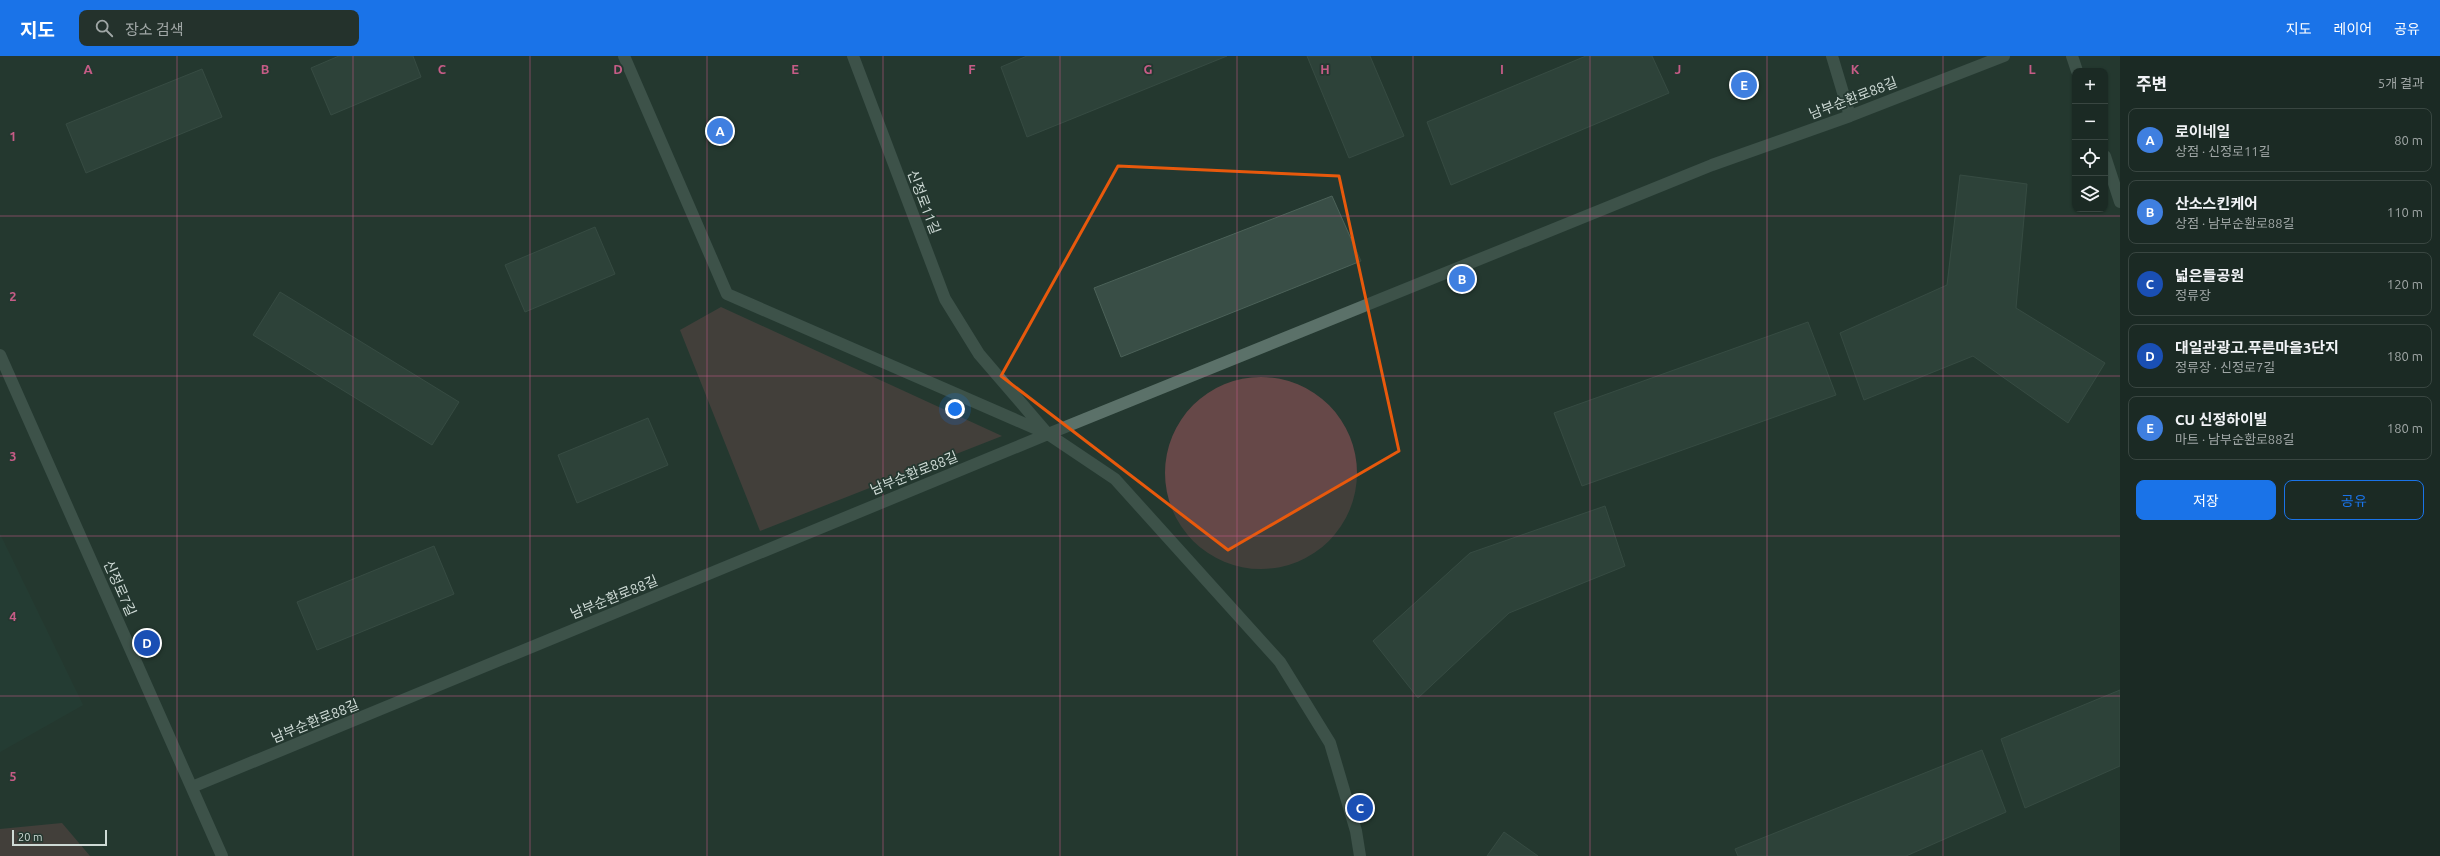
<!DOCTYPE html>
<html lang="ko">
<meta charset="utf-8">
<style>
body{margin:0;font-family:Ubuntu,"Noto Sans KR",sans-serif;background:#24322c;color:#f1f3f6}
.controls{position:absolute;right:12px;top:12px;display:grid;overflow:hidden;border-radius:8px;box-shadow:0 1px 3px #0004}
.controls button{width:36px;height:36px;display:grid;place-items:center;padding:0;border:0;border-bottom:1px solid #394641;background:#1b2a24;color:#f1f3f6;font:20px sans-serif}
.scale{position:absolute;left:12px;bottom:10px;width:95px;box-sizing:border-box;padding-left:4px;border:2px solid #cedad5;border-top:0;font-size:11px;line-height:14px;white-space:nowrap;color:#cedad5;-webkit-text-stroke:3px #243830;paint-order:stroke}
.you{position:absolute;left:955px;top:353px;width:14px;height:14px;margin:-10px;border:3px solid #fff;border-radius:50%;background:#1a73e8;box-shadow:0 0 0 6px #1a73e833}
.badge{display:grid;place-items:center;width:26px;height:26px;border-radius:50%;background:#1a73e8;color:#fff;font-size:13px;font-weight:700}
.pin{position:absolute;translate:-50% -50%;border:2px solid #fff;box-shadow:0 1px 4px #0006}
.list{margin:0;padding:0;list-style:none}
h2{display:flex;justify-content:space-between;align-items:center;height:52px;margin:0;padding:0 16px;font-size:17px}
h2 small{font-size:13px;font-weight:400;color:#a0a7a6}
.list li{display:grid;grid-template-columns:26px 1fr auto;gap:12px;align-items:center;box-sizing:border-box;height:64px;margin:0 8px 8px;padding:0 8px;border:1px solid #394641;border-radius:8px}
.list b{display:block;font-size:15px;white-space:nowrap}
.list p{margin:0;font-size:13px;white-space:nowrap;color:#a0a7a6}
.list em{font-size:13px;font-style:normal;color:#a0a7a6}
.actions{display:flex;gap:8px;padding:12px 16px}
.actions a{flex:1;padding:9px 0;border:1px solid #1a73e8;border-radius:8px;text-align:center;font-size:14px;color:#1a73e8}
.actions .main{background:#1a73e8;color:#fff}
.icon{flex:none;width:22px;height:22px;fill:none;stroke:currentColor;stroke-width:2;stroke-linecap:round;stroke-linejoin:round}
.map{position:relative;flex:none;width:2120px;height:800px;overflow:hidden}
header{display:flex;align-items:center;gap:24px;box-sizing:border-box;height:56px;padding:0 20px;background:#1a73e8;color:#fff}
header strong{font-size:19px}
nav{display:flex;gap:22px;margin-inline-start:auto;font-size:14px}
.search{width:280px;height:36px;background:#24322c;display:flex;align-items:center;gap:10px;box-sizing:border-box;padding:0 14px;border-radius:8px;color:#a0a7a6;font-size:15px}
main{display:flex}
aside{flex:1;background:#1b2a24}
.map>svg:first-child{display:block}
.built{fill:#254238}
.green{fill:#664848}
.building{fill:#394e46;stroke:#4c6259}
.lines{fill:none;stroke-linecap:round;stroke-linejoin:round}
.minor{stroke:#5b7169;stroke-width:12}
.marked{fill:none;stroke:#e8590c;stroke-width:3;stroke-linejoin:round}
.grid{fill:none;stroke:#c65c86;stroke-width:1;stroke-opacity:0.55}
.labels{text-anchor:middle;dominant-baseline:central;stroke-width:3.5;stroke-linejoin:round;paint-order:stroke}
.street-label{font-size:14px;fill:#cedad5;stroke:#243830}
.grid-label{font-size:13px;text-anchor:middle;font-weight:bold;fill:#c65c86;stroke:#243830;stroke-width:3.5;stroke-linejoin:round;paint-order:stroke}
</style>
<header>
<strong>지도</strong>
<div class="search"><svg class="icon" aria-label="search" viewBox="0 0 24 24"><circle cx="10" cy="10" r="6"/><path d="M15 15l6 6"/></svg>장소 검색</div>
<nav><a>지도</a><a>레이어</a><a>공유</a></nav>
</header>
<main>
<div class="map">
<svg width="2120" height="800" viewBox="0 0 2120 800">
<rect width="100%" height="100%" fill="#243830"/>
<!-- built -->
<path class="built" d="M0 478 83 649 0 696Z"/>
<!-- green -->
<path class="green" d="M721 251 1002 380 760 475 680 274Z
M1165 417a96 96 0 1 1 192 0a96 96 0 1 1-192 0Z
M62 767 90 800H0V773Z"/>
<!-- building -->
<path class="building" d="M339 0H413L421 21 331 59 311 12Z
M1027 0H1227L1027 81 1001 11Z
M1307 0H1370L1404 80 1349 102Z
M1586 0H1652L1669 37 1451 129 1427 66Z
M202 13 222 61 86 117 66 68Z
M1960 119 2027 128 2016 252 2105 307 2068 367 1973 300 1864 344 1840 277 1947 229Z
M1332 140 1361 205 1121 301 1094 232Z
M595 171 615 218 525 256 505 209Z
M280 236 459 346 432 389 253 279Z
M1808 266 1836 339 1582 430 1554 357Z
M648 362 668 409 577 447 558 399Z
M1605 450 1625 510 1509 557 1418 642 1373 585 1470 497Z
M434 490 454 538 317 594 297 546Z
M2120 634V710L2025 752 2001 683Z
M1982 694 2006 756 1906 800H1738L1735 793Z
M1504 776 1538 800H1487Z"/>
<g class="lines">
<!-- minor -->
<path class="minor" d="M624 0 727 238 1048 378 1115 423 1280 606 1330 687 1356 775 1360 800
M853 0 945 243 979 298 1046 376
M1832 0 1850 60
M2072 0 2077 15
M2105 100 2120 146
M0 299 222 800
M192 731 1048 378 1712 109 1850 60 2004 0"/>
</g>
<!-- marked area -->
<path d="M0 0H2120V800H0ZM1118 110 1339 120 1399 395 1228 494 1001 320Z" fill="#243830" fill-opacity=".55" fill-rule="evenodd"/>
<path class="marked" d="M1118 110 1339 120 1399 395 1228 494 1001 320Z"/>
<!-- grid -->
<path class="grid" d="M177 0V800M353 0V800M530 0V800M707 0V800M883 0V800M1060 0V800M1237 0V800M1413 0V800M1590 0V800M1767 0V800M1943 0V800M0 160H2120M0 320H2120M0 480H2120M0 640H2120"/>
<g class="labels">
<!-- street labels -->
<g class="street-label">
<text transform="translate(1853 42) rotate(-21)">남부순환로88길</text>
<text transform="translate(924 146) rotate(69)">신정로11길</text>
<text transform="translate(914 417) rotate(-22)">남부순환로88길</text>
<text transform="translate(120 532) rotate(66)">신정로7길</text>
<text transform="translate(614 541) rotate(-22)">남부순환로88길</text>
<text transform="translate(315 665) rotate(-22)">남부순환로88길</text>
</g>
</g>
<g class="grid-label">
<text x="88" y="18">A</text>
<text x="265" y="18">B</text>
<text x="442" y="18">C</text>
<text x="618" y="18">D</text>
<text x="795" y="18">E</text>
<text x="972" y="18">F</text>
<text x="1148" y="18">G</text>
<text x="1325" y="18">H</text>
<text x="1502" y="18">I</text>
<text x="1678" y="18">J</text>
<text x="1855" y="18">K</text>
<text x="2032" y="18">L</text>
<text x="13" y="85">1</text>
<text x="13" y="245">2</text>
<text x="13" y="405">3</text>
<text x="13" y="565">4</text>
<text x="13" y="725">5</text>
</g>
</svg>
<div class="controls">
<button>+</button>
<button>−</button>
<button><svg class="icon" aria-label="locate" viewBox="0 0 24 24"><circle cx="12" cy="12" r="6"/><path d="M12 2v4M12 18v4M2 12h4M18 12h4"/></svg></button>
<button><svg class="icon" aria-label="layers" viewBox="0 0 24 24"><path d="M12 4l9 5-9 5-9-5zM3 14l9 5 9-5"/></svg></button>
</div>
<div class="scale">20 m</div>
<div class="you"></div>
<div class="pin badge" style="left:720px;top:75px;background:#3f7fe0">A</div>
<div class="pin badge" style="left:1462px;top:223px;background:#3f7fe0">B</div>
<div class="pin badge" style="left:1360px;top:752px;background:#1a4fb4">C</div>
<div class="pin badge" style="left:147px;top:587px;background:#1a4fb4">D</div>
<div class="pin badge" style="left:1744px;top:29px;background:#3f7fe0">E</div>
</div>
<aside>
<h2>주변<small>5개 결과</small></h2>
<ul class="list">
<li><span class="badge" style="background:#3f7fe0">A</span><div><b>로이네일</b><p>상점 · 신정로11길</p></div><em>80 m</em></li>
<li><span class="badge" style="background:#3f7fe0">B</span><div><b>산소스킨케어</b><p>상점 · 남부순환로88길</p></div><em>110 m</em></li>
<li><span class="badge" style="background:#1a4fb4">C</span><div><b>넓은들공원</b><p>정류장</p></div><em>120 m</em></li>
<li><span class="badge" style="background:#1a4fb4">D</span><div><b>대일관광고.푸른마을3단지</b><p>정류장 · 신정로7길</p></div><em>180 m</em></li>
<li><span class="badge" style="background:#3f7fe0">E</span><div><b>CU 신정하이빌</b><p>마트 · 남부순환로88길</p></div><em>180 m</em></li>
</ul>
<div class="actions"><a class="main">저장</a><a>공유</a></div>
</aside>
</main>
